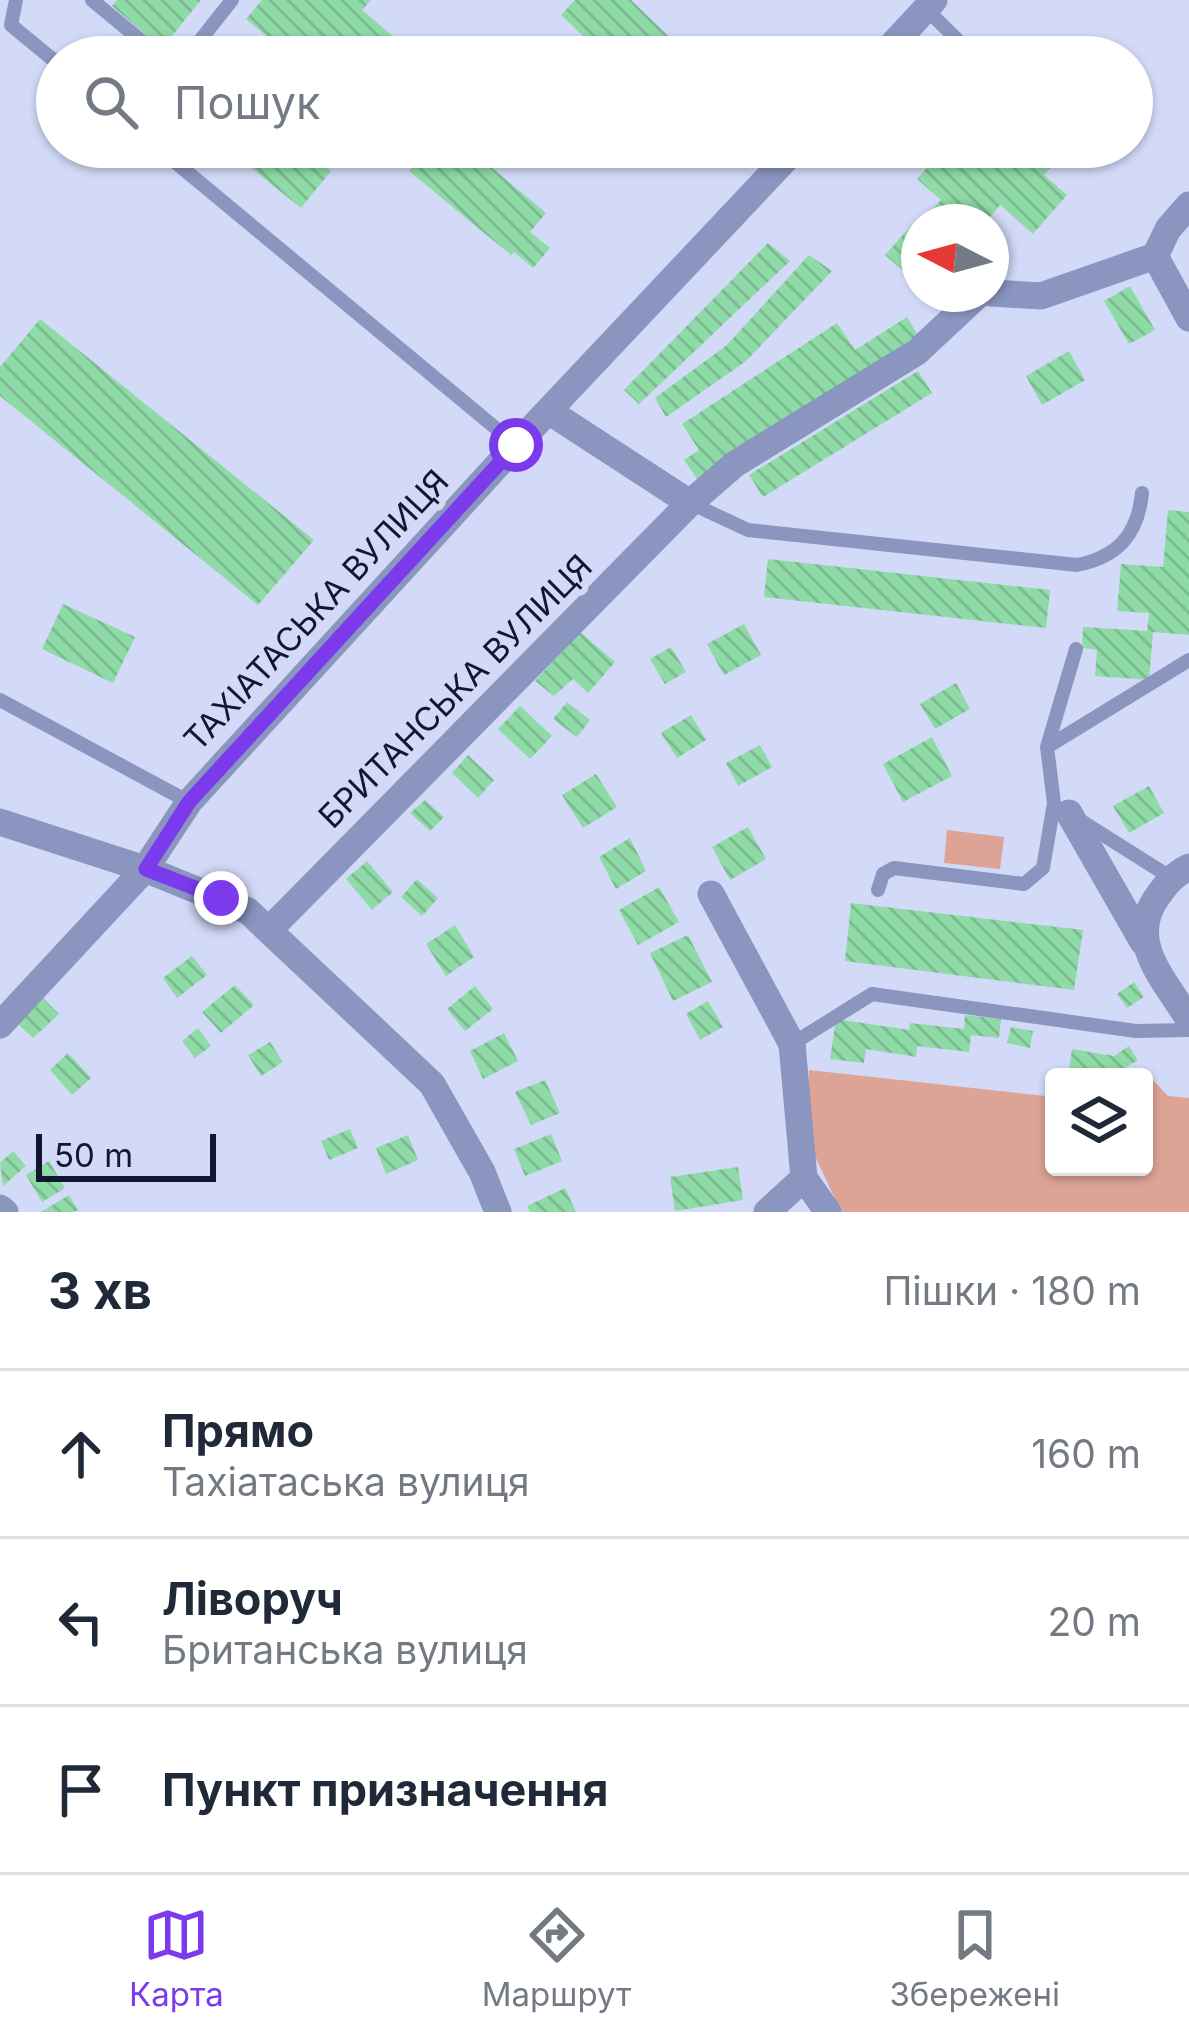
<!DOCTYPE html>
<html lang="uk">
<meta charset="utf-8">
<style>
body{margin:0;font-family:Inter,sans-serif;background:#f6f6f7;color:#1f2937}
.controls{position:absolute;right:36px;bottom:36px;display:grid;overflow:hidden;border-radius:12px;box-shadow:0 3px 9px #0004}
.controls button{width:108px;height:108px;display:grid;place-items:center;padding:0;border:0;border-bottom:3px solid #e0e1e3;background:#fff;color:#1f2937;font:60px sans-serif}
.compass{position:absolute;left:901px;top:204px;width:108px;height:108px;border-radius:50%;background:#fff;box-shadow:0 3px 9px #0004;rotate:276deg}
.scale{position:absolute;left:36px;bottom:30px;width:180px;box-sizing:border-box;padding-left:12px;border:6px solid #111631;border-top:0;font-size:33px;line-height:42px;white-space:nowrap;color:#111631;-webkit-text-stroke:9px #d2daf8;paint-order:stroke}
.stop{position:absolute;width:36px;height:36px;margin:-27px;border:9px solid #7c3aed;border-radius:50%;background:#fff}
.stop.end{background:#7c3aed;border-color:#fff;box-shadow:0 3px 12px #0008}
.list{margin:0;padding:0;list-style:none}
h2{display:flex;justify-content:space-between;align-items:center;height:156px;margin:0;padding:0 48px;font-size:51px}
h2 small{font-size:39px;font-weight:400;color:#747a83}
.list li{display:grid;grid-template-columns:78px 1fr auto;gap:36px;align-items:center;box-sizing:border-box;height:168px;padding:0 48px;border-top:3px solid #e0e1e3}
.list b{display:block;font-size:45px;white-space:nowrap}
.list p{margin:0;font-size:39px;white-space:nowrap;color:#747a83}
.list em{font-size:39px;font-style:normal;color:#747a83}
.icon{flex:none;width:66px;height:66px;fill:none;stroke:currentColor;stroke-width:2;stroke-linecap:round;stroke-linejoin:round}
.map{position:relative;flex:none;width:1189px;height:1212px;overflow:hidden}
.search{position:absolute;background:#fff;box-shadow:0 3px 9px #0004;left:36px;right:36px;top:36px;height:132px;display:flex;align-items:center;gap:30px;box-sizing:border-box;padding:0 42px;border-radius:66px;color:#747a83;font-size:45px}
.sheet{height:660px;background:#fff}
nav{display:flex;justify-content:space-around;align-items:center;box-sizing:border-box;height:168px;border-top:3px solid #e0e1e3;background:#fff;font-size:33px;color:#747a83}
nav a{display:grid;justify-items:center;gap:6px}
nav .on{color:#7c3aed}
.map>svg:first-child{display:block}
.green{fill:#dda395}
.building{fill:url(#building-back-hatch)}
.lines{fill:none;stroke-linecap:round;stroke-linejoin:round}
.lane{stroke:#8a95c0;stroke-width:14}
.street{stroke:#8a95c0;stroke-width:27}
.route{stroke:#7c3aed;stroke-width:15}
.labels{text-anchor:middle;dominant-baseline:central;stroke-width:12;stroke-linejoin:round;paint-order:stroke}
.street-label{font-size:33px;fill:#111631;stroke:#d2daf8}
</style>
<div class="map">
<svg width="1189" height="1212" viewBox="0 0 1189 1212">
<defs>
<pattern id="building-back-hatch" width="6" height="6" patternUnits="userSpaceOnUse" patternTransform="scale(3)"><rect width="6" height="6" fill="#8fdba7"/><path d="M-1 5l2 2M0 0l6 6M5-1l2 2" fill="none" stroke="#7abb90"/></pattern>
</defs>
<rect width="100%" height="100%" fill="#d2daf8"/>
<!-- green -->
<path class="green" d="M947 830 1004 837 1000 869 944 863Z
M809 1070 1054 1097V1167H1144V1086L1153 1080 1168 1096 1189 1098V1212H841L809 1143Z"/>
<!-- building -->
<path class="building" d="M117 0H201L162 48 112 6Z
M262 0H371L362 10 394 37 377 57H292L246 19Z
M575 0H631L681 48 672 57H605L561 15Z
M225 147H302L331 171 301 208Z
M428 147H467L546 213 530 232 550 248 533 268 514 252 511 255 409 171Z
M945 147H960L982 167 999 147H1046L1059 158 1044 175 1067 195 1033 234 1000 205 986 222H936L939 218 931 211 941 200 917 179Z
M911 226 919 233V285L885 255Z
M768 243 790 261 639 404 624 390Z
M809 255 832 271 746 361 666 417 655 398 727 345Z
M1130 286 1155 330 1129 344 1104 301Z
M907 317 918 335 697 479 684 460 699 450 682 424 837 323 855 350Z
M40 319 314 540 258 605 0 396V367Z
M1069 351 1085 380 1042 405 1026 376Z
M918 371 932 393 763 497 749 475Z
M1168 510 1189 512V635L1153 632 1149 680 1095 676 1097 650 1082 648 1083 627 1147 631 1149 613 1117 611 1121 564 1163 567Z
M768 559 1050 590 1046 628 764 597Z
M63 604 135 637 113 683 42 649Z
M744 624 761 655 724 675 707 644Z
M580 632 615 662 588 693 573 679 554 696 535 681Z
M671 647 686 672 665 684 650 659Z
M956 683 970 709 935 729 920 704Z
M567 702 590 720 577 737 553 719Z
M520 706 552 736 530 759 498 729Z
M691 715 706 740 677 758 661 733Z
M932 737 952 776 903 802 883 764Z
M760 745 772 767 738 786 726 763Z
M468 755 494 780 478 798 452 773Z
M596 774 617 807 583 828 562 795Z
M1149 786 1164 813 1129 833 1113 806Z
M425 800 444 817 430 831 410 813Z
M748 827 766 859 730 880 712 847Z
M630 838 646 871 616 889 599 857Z
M367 861 393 892 372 910 346 879Z
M417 879 438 898 422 916 401 897Z
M659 887 679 922 638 945 619 910Z
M851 903 1083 930 1074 990 845 961Z
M455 925 474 957 446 976 426 944Z
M688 935 712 982 673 1001 650 953Z
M192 956 207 975 177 998 163 978Z
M1134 982 1144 997 1127 1008 1117 994Z
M235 985 254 1005 221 1033 202 1012Z
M475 986 493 1009 465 1031 447 1009Z
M43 998 59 1014 33 1038 17 1023Z
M708 1001 723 1027 700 1040 686 1014Z
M965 1015 1001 1019 999 1038 971 1035 969 1052 917 1046 916 1057 866 1049 864 1063 830 1059 836 1019 909 1030 910 1023 964 1029Z
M1011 1027 1033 1031 1030 1048 1007 1043Z
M198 1028 211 1046 195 1058 182 1041Z
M504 1033 518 1061 483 1079 470 1051Z
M270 1042 283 1062 261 1076 248 1055Z
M1129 1046 1138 1060 1120 1071 1119 1077 1069 1070 1072 1049 1114 1056Z
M68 1053 91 1078 72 1095 50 1070Z
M545 1080 560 1113 531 1125 515 1092Z
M350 1129 358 1148 329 1160 321 1141Z
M551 1134 562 1161 525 1176 514 1149Z
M408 1135 418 1160 386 1174 376 1148Z
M13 1151 26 1166 3 1186 0 1163Z
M49 1161 65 1188 42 1202 26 1175Z
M738 1167 743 1200 675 1211 670 1177Z
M565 1188 576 1212H530L527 1206Z
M69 1195 78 1210 74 1212H41Z"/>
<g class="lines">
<!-- lane -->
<path class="lane" d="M16 0 11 25 57 63
M92 0 161 57
M926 9 975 57
M187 57 232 0
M157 147 516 445
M690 503 748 530 1077 565C1118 557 1138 534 1142 493
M0 700 189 802
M1047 747 1189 660
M1078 819 1170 877
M878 890 883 874 894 868 1024 884 1043 868 1054 803 1047 747 1076 649
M792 1044 872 994 1136 1031 1189 1030"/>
<!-- street -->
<path class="street" d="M881 57 934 0
M1155 256 1189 318
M991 293 1041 296 1155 256 1168 229 1189 205
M550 412 690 503
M1069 813 1143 942
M0 822 145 869 248 911 432 1084 482 1172 498 1212
M1189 867C1172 876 1166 884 1155 900 1127 944 1166 981 1189 1020
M711 894 792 1044 804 1178 828 1212
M270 929 690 503 735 464 917 352 979 294
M0 1025 145 869 189 802 516 445 797 147
M0 1208 5 1212
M767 1212 804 1178"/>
</g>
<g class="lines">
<!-- route -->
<path class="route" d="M221 898 146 869 189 802 516 445"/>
</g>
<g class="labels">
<!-- street labels -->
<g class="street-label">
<text transform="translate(316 610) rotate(-47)">ТАХІАТАСЬКА ВУЛИЦЯ</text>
<text transform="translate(455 691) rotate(-45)">БРИТАНСЬКА ВУЛИЦЯ</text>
</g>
</g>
</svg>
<div class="controls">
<button><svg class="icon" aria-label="layers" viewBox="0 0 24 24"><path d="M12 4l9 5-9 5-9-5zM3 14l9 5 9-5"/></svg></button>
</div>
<svg class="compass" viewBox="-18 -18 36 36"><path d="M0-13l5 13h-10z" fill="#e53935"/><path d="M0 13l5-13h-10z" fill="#747a83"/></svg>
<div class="scale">50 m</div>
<div class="stop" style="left:516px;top:445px"></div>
<div class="stop end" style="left:221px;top:898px"></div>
<div class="search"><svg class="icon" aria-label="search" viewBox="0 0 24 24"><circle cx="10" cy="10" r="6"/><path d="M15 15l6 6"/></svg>Пошук</div>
</div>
<section class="sheet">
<h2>3 хв<small>Пішки · 180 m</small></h2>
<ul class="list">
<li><svg class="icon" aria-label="ahead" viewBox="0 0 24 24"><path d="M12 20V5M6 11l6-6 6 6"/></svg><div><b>Прямо</b><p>Тахіатаська вулиця</p></div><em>160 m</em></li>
<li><svg class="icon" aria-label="left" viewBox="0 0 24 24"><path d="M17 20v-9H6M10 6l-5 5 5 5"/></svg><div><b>Ліворуч</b><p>Британська вулиця</p></div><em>20 m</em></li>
<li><svg class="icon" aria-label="arrive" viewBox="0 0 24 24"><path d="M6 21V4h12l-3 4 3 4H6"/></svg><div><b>Пункт призначення</b></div></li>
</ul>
</section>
<nav>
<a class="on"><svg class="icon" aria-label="map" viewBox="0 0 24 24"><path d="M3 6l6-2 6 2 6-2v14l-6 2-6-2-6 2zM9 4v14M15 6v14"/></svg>Карта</a>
<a><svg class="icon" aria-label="directions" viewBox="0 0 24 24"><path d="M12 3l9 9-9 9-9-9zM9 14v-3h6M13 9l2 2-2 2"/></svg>Маршрут</a>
<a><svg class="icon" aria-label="saved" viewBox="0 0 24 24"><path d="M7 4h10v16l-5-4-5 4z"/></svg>Збережені</a>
</nav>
